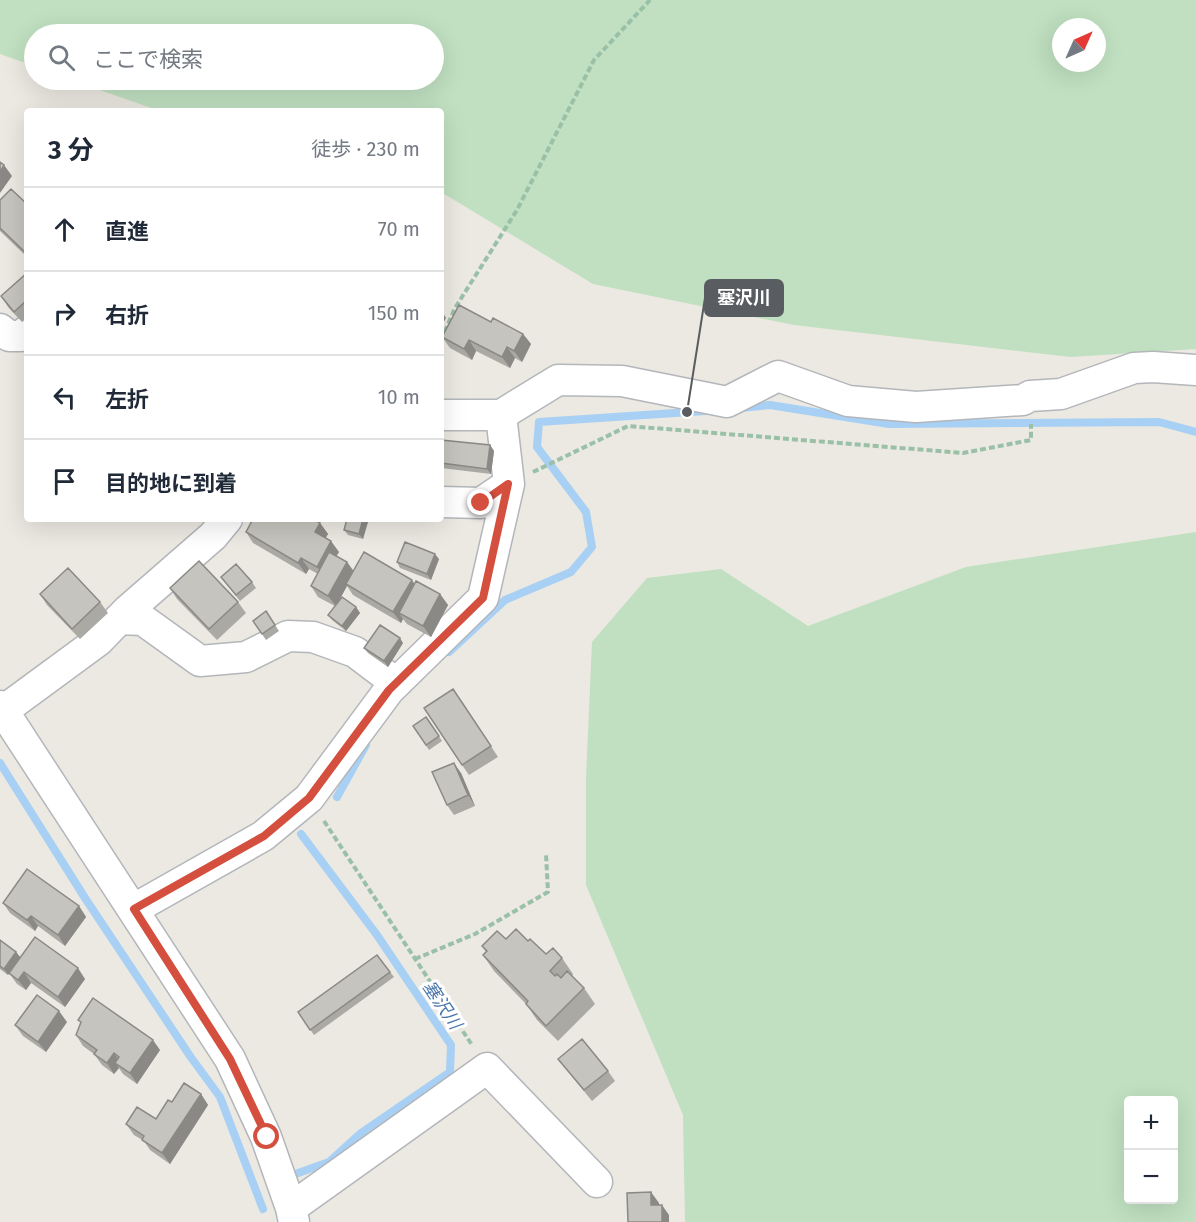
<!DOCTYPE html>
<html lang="ja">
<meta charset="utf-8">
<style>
body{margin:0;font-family:"Fira Sans","Noto Sans JP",sans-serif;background:#f6f6f7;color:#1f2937}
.controls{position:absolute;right:18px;bottom:18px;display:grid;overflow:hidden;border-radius:6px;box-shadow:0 6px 24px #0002}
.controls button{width:54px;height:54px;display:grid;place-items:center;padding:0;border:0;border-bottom:2px solid #e0e1e3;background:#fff;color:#1f2937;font:30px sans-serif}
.compass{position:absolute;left:1052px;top:18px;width:54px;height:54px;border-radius:50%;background:#fff;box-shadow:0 6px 24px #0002;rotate:45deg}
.stop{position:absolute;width:18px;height:18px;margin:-14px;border:4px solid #d44f3e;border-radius:50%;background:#fff}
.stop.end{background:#d44f3e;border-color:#fff;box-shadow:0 2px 6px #0008}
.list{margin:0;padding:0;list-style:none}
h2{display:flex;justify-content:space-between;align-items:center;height:78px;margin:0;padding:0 24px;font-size:26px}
h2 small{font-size:20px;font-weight:400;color:#747a83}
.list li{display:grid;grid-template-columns:39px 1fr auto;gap:18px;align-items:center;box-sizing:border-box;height:84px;padding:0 24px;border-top:2px solid #e0e1e3}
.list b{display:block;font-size:22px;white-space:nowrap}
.list em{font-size:20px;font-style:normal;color:#747a83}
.icon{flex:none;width:33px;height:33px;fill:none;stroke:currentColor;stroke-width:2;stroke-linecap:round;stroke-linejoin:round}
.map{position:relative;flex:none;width:1196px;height:1222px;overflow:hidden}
.search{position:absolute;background:#fff;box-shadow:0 6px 24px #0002;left:24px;top:24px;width:420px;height:66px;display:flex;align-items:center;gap:15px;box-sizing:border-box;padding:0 21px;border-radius:33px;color:#747a83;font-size:22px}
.panel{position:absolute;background:#fff;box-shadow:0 6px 24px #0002;left:24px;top:108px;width:420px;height:414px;border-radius:6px}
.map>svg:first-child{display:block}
.green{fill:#c0e0c1;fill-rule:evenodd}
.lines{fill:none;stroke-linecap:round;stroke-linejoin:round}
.stream{stroke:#a7d0f4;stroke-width:8}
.minor-casing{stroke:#b3b6ba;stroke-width:33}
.path{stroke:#9ac0a7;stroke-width:4;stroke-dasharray:6 3;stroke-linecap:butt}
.minor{stroke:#fff;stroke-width:30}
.wall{fill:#aaa9a3}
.shaded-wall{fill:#8b8985}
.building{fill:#c6c4be;stroke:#8b8985;stroke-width:1.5}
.route{stroke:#d44f3e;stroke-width:8}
.labels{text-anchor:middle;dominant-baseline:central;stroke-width:6;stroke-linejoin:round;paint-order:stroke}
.water-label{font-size:18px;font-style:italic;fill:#4b77ab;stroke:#fff}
.leader{fill:none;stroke:#595c60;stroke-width:2}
.callout-dot{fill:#595c60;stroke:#fff;stroke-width:2}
.callout{fill:#595c60;stroke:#595c60;stroke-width:2}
.callout-label{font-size:18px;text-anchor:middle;font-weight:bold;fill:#fff}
</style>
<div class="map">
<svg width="1196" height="1222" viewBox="0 0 1196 1222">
<rect width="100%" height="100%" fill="#ebe9e1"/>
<!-- green -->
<path class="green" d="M0 0H1196V349L1071 357 794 325 593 284 441 192V111H160L71 80H434V34H34V66L0 54ZM1061 27H1097V63H1061Z
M1196 532V1222H685L683 1115 586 885V779L592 642 647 578 721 569 808 626 966 567ZM1128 1100H1174V1200H1128Z"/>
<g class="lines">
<!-- stream -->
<path class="stream" d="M741 408 770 405 889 424 1159 422 1196 432
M449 652 505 600 571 572 592 547 586 512 537 447 539 422 705 411
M0 763 85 898 190 1056 220 1097 263 1209
M337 797 366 745
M287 1177 329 1162 361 1133 450 1072 451 1045 377 935 301 834"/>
<defs>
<path id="minor" d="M0 329 9 336H21L27 331
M441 415H501
M441 502 481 503 509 484
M119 619 143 620 200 661 246 657 288 636 313 637 355 652 396 683
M0 706 230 1059 266 1137 291 1208 294 1222
M0 713 98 641 128 610 213 536 227 519
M134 909 263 836 309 798 389 690 483 598 509 484 501 415 558 380 622 381 727 402 778 376 848 401 916 407 1023 400 1030 396 1061 394 1134 368 1153 367 1196 370
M291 1208 487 1068 597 1182"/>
</defs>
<!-- minor casing -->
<use href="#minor" class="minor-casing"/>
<!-- path -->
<path class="path" d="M441 340 455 308 517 210 594 60 650 0
M533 472 628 426 963 453 1031 440V424
M324 821 472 1045
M415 959 475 934 548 892 546 854"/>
<!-- minor -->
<use href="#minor" class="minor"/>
</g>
<!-- wall -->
<path class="wall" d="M0 200 27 204V257L0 231Z
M27 273V318L22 322 8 307 1 296Z
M491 322 523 334 531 344 522 362 515 358 510 368 476 351 472 360 450 348 442 337Z
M441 440 490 445 494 451 491 474 441 468Z
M347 519H368L363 539 348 535 344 530Z
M296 521 320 523 328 534 325 538 339 552 336 556 347 562 353 571 415 584 440 594 448 605 431 637 407 624 403 619 401 623 353 595 347 586 338 602 356 607 360 613 346 631 332 620 328 615 335 606 318 597 311 586 318 574 309 569 306 574 253 543 246 532Z
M439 559 431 580 400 568 397 562Z
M221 577 252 582 256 588 240 601Z
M170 588 238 602 246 613 217 640 177 599Z
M40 594 100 602 108 613 80 639 47 605Z
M266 611 279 631 266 640 253 621Z
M403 643 388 667 368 653 364 648Z
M461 700 498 757 469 775 462 765Z
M426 717 442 741 429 750 413 726Z
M461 773 475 806 454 815 447 805Z
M3 903 79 906 86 917 65 946 38 926 35 931 10 913Z
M35 937 85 979 65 1007 31 983 26 990 17 984 9 973Z
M506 939 528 941 546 954 562 958 573 974 572 976 584 988 595 1004 558 1041 537 1020 526 1004 494 971 483 955 486 952 482 946Z
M0 940 16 952 20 957 8 975 0 969Z
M377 955 394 977 314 1035 298 1012Z
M78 1020 160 1050 137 1084 123 1074 119 1068 114 1074 102 1065 94 1054 83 1046 76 1035 81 1023Z
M67 1022 46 1052 23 1036 15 1025Z
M558 1059 608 1071 615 1081 592 1101 566 1069Z
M201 1094 208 1105 170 1164 150 1150 144 1141 134 1135 126 1124 156 1119 172 1102Z"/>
<!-- shaded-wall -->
<path class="shaded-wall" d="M4 165 12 176 0 193V172Z
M441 310 446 318 441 327Z
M523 334 531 344 522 362 514 351Z
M469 340 476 351 472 360 464 349Z
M507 347 515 358 510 368 502 357Z
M490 445 494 451 491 474 487 469Z
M363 519H369L363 539 359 534Z
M320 523 328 534 323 543 315 532Z
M331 541 339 552 324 577 317 567Z
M435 554 439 559 431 580 427 574Z
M301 558 309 569 306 574 298 563Z
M347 562 355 573 346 584 347 586 336 606 328 596Z
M412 580 419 591 399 613 403 619 401 623 393 612Z
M440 594 448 605 431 637 423 626Z
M356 607 360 613 346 631 342 626Z
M400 638 403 643 388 667 384 661Z
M454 763 461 773 475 806 468 795Z
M79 906 86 917 65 946 58 935Z
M31 916 38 926 35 931 27 920Z
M16 952 20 957 8 975 4 969Z
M78 968 85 979 65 1007 58 997Z
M24 972 31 983 26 990 18 980Z
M59 1011 67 1022 46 1052 38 1042Z
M153 1040 160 1050 137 1084 130 1073Z
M114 1053 121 1064 115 1063 119 1068 114 1074 107 1063Z
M201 1094 208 1105 170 1164 162 1153Z
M651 1192 659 1203V1215L651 1205Z
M662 1205 669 1215V1222H662Z"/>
<!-- building -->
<path class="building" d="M0 162 4 165 0 172Z
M11 189 27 204V254L0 228V200Z
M27 273V300L14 312 1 296Z
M459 305 491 322 493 318 523 334 514 351 507 347 502 357 469 340 464 349 442 337Z
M441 440 490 445 487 469 441 463Z
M253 519H292L296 521 297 519H313L320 523 315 532 331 541 317 567 301 558 298 563 246 532Z
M347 519H363L359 534 344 530Z
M405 542 435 554 427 574 397 562Z
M329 552 347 562 328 596 311 586Z
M364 552 412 580 393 612 346 584Z
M199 561 238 602 209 629 170 588Z
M236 564 252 582 236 595 221 577Z
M68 568 100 602 72 629 40 594Z
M416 581 440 594 423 626 399 613Z
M342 597 356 607 342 626 328 615Z
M266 611 275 625 262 634 253 621Z
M380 625 400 638 384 661 364 648Z
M453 689 491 746 462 765 424 708Z
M426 717 439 736 426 745 413 726Z
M454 763 468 795 447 805 432 772Z
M27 869 79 906 58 935 31 916 27 920 3 903Z
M516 929 528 941 530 939 546 954 553 948 562 958 550 971 555 976 557 974 561 978 567 971 584 988 546 1026 526 1004 528 1001 483 955 487 951 482 946 497 931 506 939Z
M35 937 78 968 58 997 24 972 18 980 9 973Z
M0 940 16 952 4 969 0 966Z
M377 955 390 972 310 1030 298 1012Z
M37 995 59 1011 38 1042 15 1025Z
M93 998 153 1040 130 1073 115 1063 119 1057 114 1053 107 1063 94 1054 97 1050 76 1035 81 1022 78 1020Z
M582 1039 608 1071 584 1090 558 1059Z
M184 1083 201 1094 162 1153 142 1140 144 1136 126 1124 137 1107 156 1119 168 1100 172 1102Z
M651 1192V1205H662V1222H628L627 1193Z"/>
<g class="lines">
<!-- route -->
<path class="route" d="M267 1137 230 1059 134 909 264 836 309 798 389 690 483 598 508 484 481 503"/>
</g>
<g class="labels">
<!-- water labels -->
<g class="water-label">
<text transform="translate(442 1005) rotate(56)">塞沢川</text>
</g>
</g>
<!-- callouts -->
<path class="leader" d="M687 412L705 298"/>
<circle class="callout-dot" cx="687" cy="412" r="6"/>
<rect class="callout" x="705" y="280" width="78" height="36" rx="6"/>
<g class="callout-label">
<text x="744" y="304">塞沢川</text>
</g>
</svg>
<div class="controls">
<button>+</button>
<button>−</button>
</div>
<svg class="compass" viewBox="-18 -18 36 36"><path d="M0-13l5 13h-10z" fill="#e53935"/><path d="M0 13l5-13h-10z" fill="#747a83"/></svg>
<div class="stop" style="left:267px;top:1137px"></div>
<div class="stop end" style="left:481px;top:503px"></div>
<div class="search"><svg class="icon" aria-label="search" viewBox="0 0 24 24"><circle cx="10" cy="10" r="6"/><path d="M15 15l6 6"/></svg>ここで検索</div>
<section class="panel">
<h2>3 分<small>徒歩 · 230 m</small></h2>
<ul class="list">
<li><svg class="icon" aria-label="ahead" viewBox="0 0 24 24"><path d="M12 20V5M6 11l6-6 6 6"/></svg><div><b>直進</b></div><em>70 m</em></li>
<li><svg class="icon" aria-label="right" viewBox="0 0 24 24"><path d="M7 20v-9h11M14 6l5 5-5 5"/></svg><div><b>右折</b></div><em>150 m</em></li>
<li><svg class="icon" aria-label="left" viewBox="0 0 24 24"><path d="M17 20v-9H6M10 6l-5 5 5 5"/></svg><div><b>左折</b></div><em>10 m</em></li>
<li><svg class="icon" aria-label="arrive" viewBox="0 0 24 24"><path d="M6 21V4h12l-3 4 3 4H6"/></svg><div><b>目的地に到着</b></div></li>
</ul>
</section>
</div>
